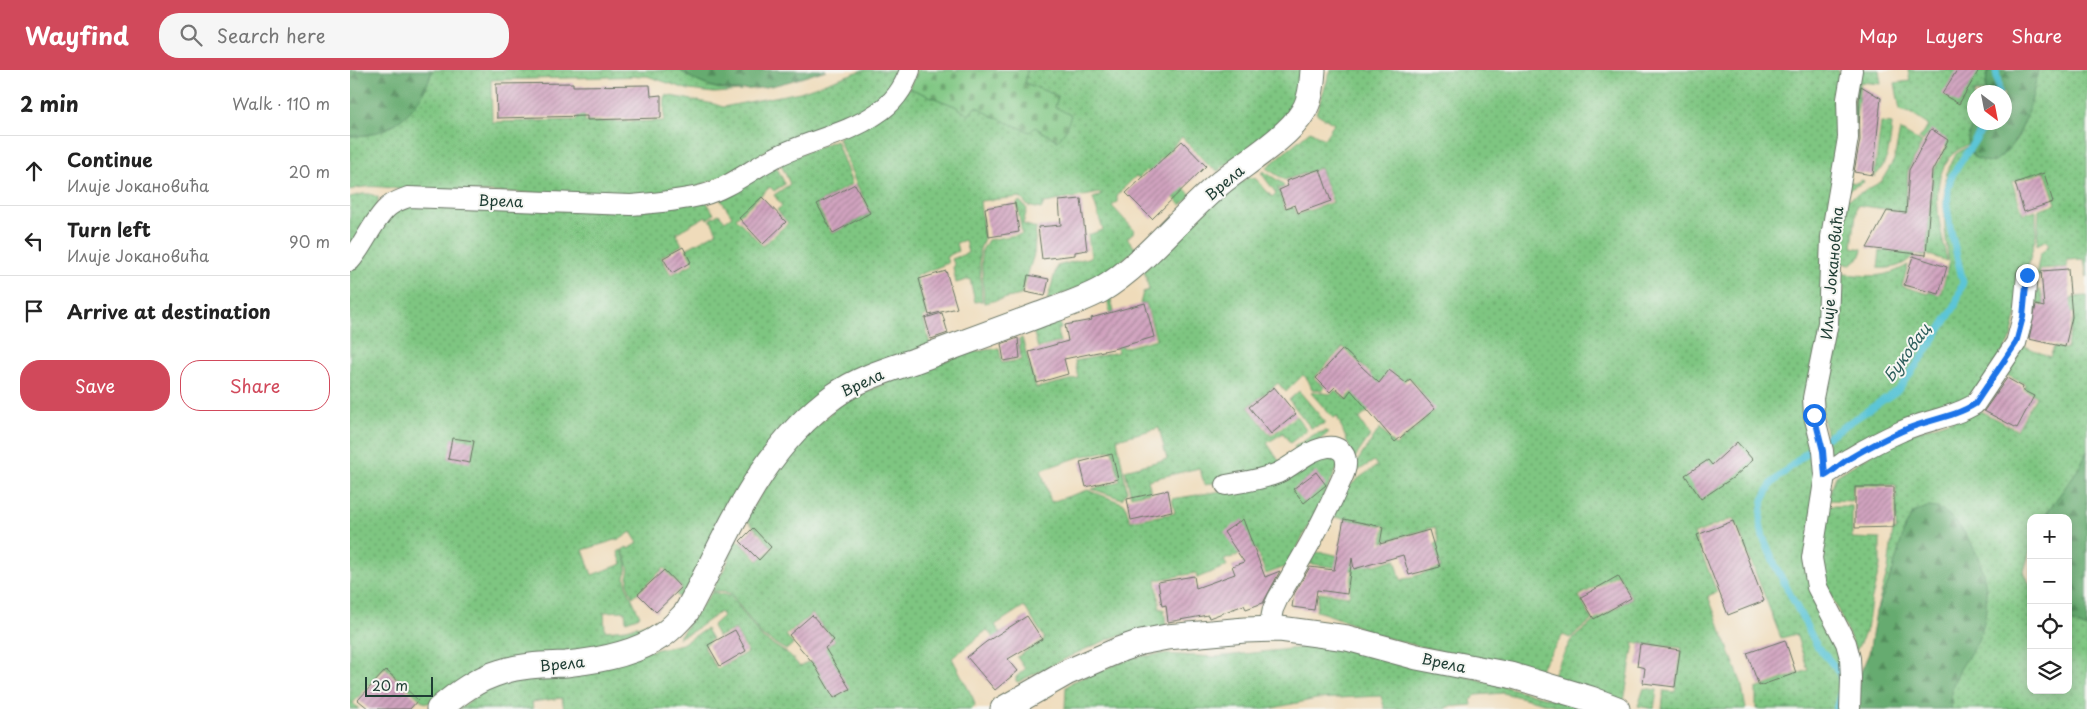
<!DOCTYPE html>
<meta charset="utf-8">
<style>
body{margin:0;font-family:"Playpen Sans",sans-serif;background:#f6f6f6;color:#222}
.controls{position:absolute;right:15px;bottom:15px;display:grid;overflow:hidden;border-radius:10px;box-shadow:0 2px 12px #0003}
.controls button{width:45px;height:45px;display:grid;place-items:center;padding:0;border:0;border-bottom:1px solid #e0e0e0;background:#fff;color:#222;font:25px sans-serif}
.compass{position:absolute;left:1617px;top:15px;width:45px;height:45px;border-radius:50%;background:#fff;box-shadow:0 2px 12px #0003;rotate:148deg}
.scale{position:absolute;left:15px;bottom:12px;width:68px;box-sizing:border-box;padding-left:5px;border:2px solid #1f3d34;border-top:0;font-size:14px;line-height:18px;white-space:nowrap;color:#1f3d34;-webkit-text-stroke:4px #f6f6f2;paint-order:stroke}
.stop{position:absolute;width:15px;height:15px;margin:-11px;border:4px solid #1a73e8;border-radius:50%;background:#fff}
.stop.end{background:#1a73e8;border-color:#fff;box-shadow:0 1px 5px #0008}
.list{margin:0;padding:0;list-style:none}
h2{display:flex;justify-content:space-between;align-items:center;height:65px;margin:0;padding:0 20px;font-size:21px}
h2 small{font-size:16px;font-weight:400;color:#767676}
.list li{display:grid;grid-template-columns:32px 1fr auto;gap:15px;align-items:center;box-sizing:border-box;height:70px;padding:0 20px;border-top:1px solid #e0e0e0}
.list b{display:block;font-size:19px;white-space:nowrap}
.list p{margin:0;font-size:16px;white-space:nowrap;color:#767676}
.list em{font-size:16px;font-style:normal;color:#767676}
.actions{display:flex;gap:10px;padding:15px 20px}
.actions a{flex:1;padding:11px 0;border:1px solid #d1495b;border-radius:20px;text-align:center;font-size:18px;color:#d1495b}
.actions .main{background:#d1495b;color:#fff}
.icon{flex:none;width:28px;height:28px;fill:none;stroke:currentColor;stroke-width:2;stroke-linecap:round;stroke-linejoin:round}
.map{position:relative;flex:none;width:1737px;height:639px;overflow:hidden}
header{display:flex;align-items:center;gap:30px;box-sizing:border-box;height:70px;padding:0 25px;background:#d1495b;color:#fff}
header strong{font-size:24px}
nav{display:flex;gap:28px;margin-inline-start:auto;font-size:18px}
.search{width:350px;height:45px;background:#f6f6f6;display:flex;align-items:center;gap:12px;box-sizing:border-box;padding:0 18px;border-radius:20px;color:#767676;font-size:19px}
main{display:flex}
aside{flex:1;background:#fff}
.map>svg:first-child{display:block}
.grass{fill:url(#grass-dots);stroke:#4e825a}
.forest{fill:url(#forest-firs);stroke:#427452}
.cemetery{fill:url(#cemetery-stones);stroke:#4e825a}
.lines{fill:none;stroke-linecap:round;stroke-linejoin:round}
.stream{stroke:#5cc5d7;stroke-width:7}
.building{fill:url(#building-hatch)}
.minor-casing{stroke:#687463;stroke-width:22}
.tertiary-casing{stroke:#687463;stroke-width:27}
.minor{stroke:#fff;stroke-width:20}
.tertiary{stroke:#fff;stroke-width:25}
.route{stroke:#1a73e8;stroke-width:6}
.labels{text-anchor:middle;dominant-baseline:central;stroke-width:4;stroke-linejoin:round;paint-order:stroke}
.street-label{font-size:15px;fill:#1f3d34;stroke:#f6f6f2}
.water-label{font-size:16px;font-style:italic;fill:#2e5f5d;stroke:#f6f6f2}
</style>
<header>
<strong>Wayfind</strong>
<div class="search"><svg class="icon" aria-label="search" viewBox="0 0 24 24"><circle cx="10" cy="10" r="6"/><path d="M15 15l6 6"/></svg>Search here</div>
<nav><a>Map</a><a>Layers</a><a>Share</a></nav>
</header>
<main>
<aside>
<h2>2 min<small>Walk · 110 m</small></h2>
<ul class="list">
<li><svg class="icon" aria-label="ahead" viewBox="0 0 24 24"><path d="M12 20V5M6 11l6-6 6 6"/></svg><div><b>Continue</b><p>Илије Јокановића</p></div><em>20 m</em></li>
<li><svg class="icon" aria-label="left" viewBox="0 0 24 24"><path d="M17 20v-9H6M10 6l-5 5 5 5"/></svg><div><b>Turn left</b><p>Илије Јокановића</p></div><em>90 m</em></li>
<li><svg class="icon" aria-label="arrive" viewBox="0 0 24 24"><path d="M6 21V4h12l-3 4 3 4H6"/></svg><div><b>Arrive at destination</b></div></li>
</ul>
<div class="actions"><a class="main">Save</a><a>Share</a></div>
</aside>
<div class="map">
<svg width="1737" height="639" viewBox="0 0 1737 639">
<defs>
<pattern id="grass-dots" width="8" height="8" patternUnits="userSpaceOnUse" patternTransform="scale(1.25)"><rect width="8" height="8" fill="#7ec681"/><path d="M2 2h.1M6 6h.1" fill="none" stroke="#67a26a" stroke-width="1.8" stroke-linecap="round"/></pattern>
<pattern id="forest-firs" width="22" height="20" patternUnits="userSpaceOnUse" patternTransform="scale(1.25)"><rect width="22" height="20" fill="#66ab6f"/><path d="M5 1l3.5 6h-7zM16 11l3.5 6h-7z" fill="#538c5c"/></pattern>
<pattern id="cemetery-stones" width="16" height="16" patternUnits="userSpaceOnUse" patternTransform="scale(1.25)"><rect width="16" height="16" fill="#7ec681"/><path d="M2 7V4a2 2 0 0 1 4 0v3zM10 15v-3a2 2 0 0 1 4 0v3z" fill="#67a26a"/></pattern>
<pattern id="building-hatch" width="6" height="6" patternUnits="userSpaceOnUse" patternTransform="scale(1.25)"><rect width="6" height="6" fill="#d1a3bf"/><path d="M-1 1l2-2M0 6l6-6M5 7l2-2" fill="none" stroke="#a9869c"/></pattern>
</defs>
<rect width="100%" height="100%" fill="#f6f6f2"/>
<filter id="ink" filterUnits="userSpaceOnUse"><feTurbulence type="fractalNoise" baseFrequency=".02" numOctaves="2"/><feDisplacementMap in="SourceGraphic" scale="10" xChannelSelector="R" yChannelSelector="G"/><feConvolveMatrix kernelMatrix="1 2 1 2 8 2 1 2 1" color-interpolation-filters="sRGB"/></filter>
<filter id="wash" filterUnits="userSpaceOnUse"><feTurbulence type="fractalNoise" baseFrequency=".0096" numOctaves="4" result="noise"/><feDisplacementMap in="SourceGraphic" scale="20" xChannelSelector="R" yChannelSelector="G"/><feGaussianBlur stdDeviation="1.12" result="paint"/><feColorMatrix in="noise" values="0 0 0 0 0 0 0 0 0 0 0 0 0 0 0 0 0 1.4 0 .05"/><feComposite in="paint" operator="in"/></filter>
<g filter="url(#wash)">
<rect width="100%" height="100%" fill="#efdbba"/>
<!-- grass -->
<path class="grass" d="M82 0H330C349 15 368 21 392 21L364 23 339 20 297 6 141 10 142 52 227 50V35H234L235 52 314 51 315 25 364 34 373 37 450 22 513 0H549L548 6 536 21 521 35 419 79 375 105 342 119 313 126 54 120C36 117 18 114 0 120V66L18 65 43 56 79 11Z
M677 0H953L949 26 934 50 868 101 860 97 832 67 808 92 842 126 831 135 797 100 789 108 786 106 767 125V132L762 136 785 161 777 168 786 179 748 209 697 231 707 196 741 187 738 165 753 160 743 128 752 125 750 123 694 133 691 139 678 136 670 127 630 131 634 168 629 182 632 231 625 232 620 209 606 213 603 197 605 196 602 189 618 183 615 170 606 173 608 181 596 187 598 193 566 206 577 245 573 247 580 274 479 316 333 525 328 527 326 525 332 518 314 498 283 527C274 511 280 510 278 495 277 490 274 484 272 480L277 477 279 479 288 473 281 462 272 468 233 480 242 505 272 494 268 482 271 480 277 494 275 508 277 518 290 546 276 551 275 541 254 542 255 561 277 559 313 548 317 549 287 567 78 633 73 632 35 597 3 633 9 639H0V201L24 163 51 135 355 129 364 144 357 149 356 146 326 163 332 175 311 187 321 205 344 193 336 179 367 162 360 149 369 144 375 151 382 146 371 130 393 112 425 94 435 114 424 121 420 117 386 148 413 176 438 153 427 140 432 136 424 125 440 114 430 92 486 70 502 114 466 134 482 164 521 143 505 111 488 68 559 18 605 36 619 45 626 36 642 46 685 57 708 71 705 37 708 26 675 13Z
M981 0H1488L1494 14 1460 472 1490 574 1496 639H1406V619L1458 600 1446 564 1431 568 1384 448 1344 464 1367 522 1358 526 1391 612 1396 639H1312L1314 621 1325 622 1332 578 1284 573 1274 631 1204 607V602L1221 570 1244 551 1282 528 1268 504 1229 526 1242 550 1220 568 1213 565 1188 602C1138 591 1087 582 1038 568 1013 561 991 547 966 541L969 522 999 526 1003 500 955 493 962 482 977 483 1025 495 1045 489 1051 510 1091 498 1084 474 1089 472 1085 457 1032 472 1035 456 979 446C993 419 1002 412 1027 396L1024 391 996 408 1030 358 1045 376 1076 348 1061 330 1071 320 1059 307 1009 349 1020 366 1004 389 987 346 983 348 961 323 964 322 981 324 985 320 996 329 1021 304 993 277 964 308 975 318 973 320 962 319 958 310 953 305 936 322 928 313 898 337 921 366 946 346 957 360 940 373 933 363 917 373 929 391 946 380 944 377 965 364 976 361 979 362 964 375 921 399 855 415 849 398 798 410 801 422 781 426 775 400 817 389 809 358 767 369 777 421 772 429 742 419 770 411 762 380 729 387 691 400 701 432 738 420 775 434 780 451 825 443 822 429 872 421 977 382 991 391 938 496 916 504 906 479 874 490 877 496 847 508 846 503 806 510 810 539H814L816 556 764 567 731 581 668 612 666 611V607L675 599 667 587 695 569 674 536 645 555 662 583 658 586 637 560 602 588 623 628 625 635 622 639H214L212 628 182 632 183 639H109L135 620 151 613 332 574 356 559 362 569 354 577 367 599 398 582 385 559 368 567 362 556 373 546 370 542 343 561 328 568 362 522 381 526 412 568 440 585 450 597 457 592 459 593 485 570 462 544 436 565 443 574 436 580 412 566 381 524 374 521H362L377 494 385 471 390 472 408 491 423 478 398 451 397 445 446 375 488 336 542 310 622 282 649 278 652 293 671 290 669 269 672 268 686 318 728 308 725 291 768 282 757 228 760 226 773 278 806 269 796 233 790 234 793 222 799 220 794 200 877 121 899 107 906 109 922 127 926 123 911 103 913 101 932 113 934 117 928 119 935 140 944 137 947 145 983 132 970 98 935 110 916 98 960 61 974 69 984 54 966 43Z
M1508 0H1529L1531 14 1510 12 1499 111 1505 113 1513 110 1514 112 1492 123Z
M1558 0H1638L1635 22H1624V50L1619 64 1618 74C1611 78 1604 82 1599 88 1578 117 1591 159 1597 191L1576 184 1574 187 1566 184V177H1577L1583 102 1597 76 1577 65 1573 71 1569 69 1578 55 1560 43 1550 40 1545 13 1560 11Z
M1688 0H1737V207L1734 189 1717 190V197L1690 199 1689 207 1686 206 1690 184 1699 175 1696 170 1687 175 1689 139 1706 134 1695 101 1662 112 1673 144 1686 140V164L1661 268 1627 326 1482 396 1469 324 1489 206 1494 204C1521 206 1533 209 1558 195L1552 216 1578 224 1579 222 1590 225 1599 196 1595 161 1594 127 1597 102 1606 84 1618 76 1625 88 1667 70 1677 44Z
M1531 53 1542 54C1540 74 1539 93 1524 107Z
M1550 60 1572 73 1558 100 1553 176 1564 177V185C1553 196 1544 199 1528 198L1530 181 1533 182 1534 178 1545 179 1549 141 1507 135 1502 177 1512 179 1511 186 1500 195 1488 192 1485 168 1497 130 1531 112 1544 90Z
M13 124H20L28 127V134L0 182V127Z
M670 131 677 139 673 154 686 158 684 184 671 225 634 233 631 182 638 170 672 164 667 133Z
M1690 219 1693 231 1722 229V227L1737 226V381L1729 398 1693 448H1681V477L1674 501 1681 518V620H1718V551L1737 559V639H1601L1602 616 1607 603 1628 568 1636 520 1628 488 1614 462 1592 439 1542 503 1526 542 1538 500 1543 460H1546V415H1503L1502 431 1477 430 1486 406 1550 367 1630 341 1667 360 1686 326 1674 319 1676 315 1653 303 1670 274 1700 287 1704 277 1716 279 1725 243 1679 232Z
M709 250 711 259 707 260 710 272 688 278 683 260Z
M949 321 976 353 961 358 939 330Z
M1477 436H1502V468L1530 469V496L1521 532 1517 559 1506 581 1469 497Z
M977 575 1126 609 1239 639H1219L1153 623 1126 625 1121 630 1122 635 1096 637V639H1035L1031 626 966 629 918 639H715L716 617 722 612 785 587 812 584 865 587Z
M1294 618 1307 620 1304 639 1288 636Z"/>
<!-- forest -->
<path class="forest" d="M0 0H82C72 39 42 67 0 66Z
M330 0H476C428 15 374 36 330 0Z
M1638 0H1688C1681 35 1674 73 1642 93L1625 88C1615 72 1617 67 1624 50V52H1654V22H1635Z
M1737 381V559L1718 551V448H1693L1729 398Z
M1577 437C1594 437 1604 449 1613 461 1636 491 1644 535 1628 570 1615 595 1598 608 1601 639H1506L1510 604 1519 583 1526 542 1542 503 1555 457 1563 443Z"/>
<!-- cemetery -->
<path class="cemetery" d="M567 0H677L675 13 708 26 705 37 721 45 716 59 708 71 685 57 680 62 642 46 626 36 619 45 605 36 559 18Z"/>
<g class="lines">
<!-- stream -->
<path class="stream" d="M1646 0 1649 22
M1486 639 1492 619 1491 604 1467 576 1426 497 1413 467 1410 453 1413 430 1422 413 1463 377 1548 320 1573 286 1605 236 1613 212 1600 157 1597 137 1598 118 1601 107 1637 52"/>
</g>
<g id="blocks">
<!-- building -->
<path class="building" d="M1607 0H1629L1609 34 1592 24Z
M223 13V16L300 15 301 26 311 25V48L237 50V46L147 48 146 14Z
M1511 16 1531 28 1523 105 1504 102 1510 70 1509 30Z
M1581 59 1598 70 1582 101 1576 185 1517 178 1537 141 1556 143 1559 100Z
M832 71 856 96 802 149 776 123Z
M970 99 981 131 948 143 945 135 936 138 929 120 938 116 936 111Z
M1694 103 1703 132 1674 142 1665 113Z
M505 114 520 143 483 163 467 134Z
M412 127 436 152 413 174 389 148Z
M731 129 737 180 725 182V185L692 189 688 157 711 155 709 131Z
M665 133 669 162 639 167 635 138Z
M333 177 341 192 322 203 313 188Z
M1563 186 1597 197 1589 224 1554 215Z
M1718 199 1722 247 1715 277 1679 269 1686 235 1694 237 1691 201Z
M596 201 607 238 579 245 569 209Z
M678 205 699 209 695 226 675 222Z
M795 233 804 267 763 279 714 289 718 304 687 313 679 282 718 271 715 255 742 250 741 248Z
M592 243 598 263 581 269 575 248Z
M668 268 670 288 654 291 651 274Z
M993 279 1029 313 1039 300 1056 313 1060 310 1085 339 1045 372 1001 320 996 327 985 317 980 322 966 308Z
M1657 308 1673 317 1672 320 1684 326 1667 358 1634 341Z
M924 317 946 344 921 364 899 337Z
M102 368 124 371 120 393 98 389Z
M1387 372 1403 390 1384 407 1351 429 1335 405 1358 390 1362 395Z
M762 384 768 409 736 417 730 392Z
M966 402 976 415 954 433 943 419Z
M1505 417H1544V457L1505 458Z
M818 420 822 441 781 450 777 429Z
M893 449 915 507 930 501 913 533 896 539 894 535 859 548 858 545 818 552 816 535 812 536 808 512 844 506 846 518 885 504 882 496 894 492 874 462Z
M994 449 1033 457 1030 474 1079 460 1090 497 1059 505 1053 485 1004 499 1002 488 997 524 967 520 964 540 942 537 944 524 960 497 984 500Z
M1383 451 1414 531 1378 545 1347 465Z
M403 458 421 477 409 490 390 471Z
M314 500 331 518 306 542 288 524Z
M1268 506 1281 528 1244 549 1231 527Z
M462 545 484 570 475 578 500 619 484 628 464 594 439 565Z
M677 546 692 569 658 589 668 601 645 620 617 587 636 572Z
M385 560 396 581 370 596 358 575Z
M1435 570 1446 603 1409 616 1397 583Z
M1290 574 1330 580 1325 617 1293 613 1295 598 1287 596Z
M36 600 68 630 60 639H19L8 630Z"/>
</g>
</g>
<g filter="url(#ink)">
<use href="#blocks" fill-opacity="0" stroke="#687463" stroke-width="1"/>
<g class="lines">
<defs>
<path id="minor" d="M0 191C14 175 23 151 37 138 43 132 51 130 58 127L281 135C305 133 329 131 353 125 379 118 400 100 424 88 456 71 496 65 526 44 542 34 554 18 560 0
M1475 405C1484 401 1491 393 1500 388 1517 378 1534 369 1552 361 1575 350 1603 348 1625 334L1666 273 1673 247 1677 205
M876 415C893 412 911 410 928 403 945 395 959 379 978 377 987 376 996 382 996 392 997 400 991 410 988 417 971 456 950 491 928 528L923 539 919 559
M1500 639 1501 608 1500 588 1496 573 1467 517 1462 488 1475 405 1473 381 1464 345 1463 328 1478 253 1481 167 1498 68 1497 29 1502 0"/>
<path id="tertiary" d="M89 639C108 623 127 609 151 602 172 595 194 595 216 594 246 591 285 584 311 566 321 560 328 551 336 543 379 464 408 381 484 326 507 309 537 300 564 291 605 276 646 261 686 246 708 238 731 231 751 220 795 194 834 142 874 110 898 91 938 67 953 42 961 30 962 13 963 0
M653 639 718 602 771 579 791 572 817 567 895 560 930 559 997 568 1067 587 1160 605 1241 629 1267 639"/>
</defs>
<!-- minor casing -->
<use href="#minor" class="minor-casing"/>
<!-- tertiary casing -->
<use href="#tertiary" class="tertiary-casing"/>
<!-- minor -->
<use href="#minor" class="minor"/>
<!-- tertiary -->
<use href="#tertiary" class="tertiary"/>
</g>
</g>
<g class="lines" filter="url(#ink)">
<!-- route -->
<path class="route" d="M1464 345 1473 381 1475 406C1484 401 1491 393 1500 388 1517 378 1534 369 1552 361 1575 350 1603 348 1625 334L1666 273 1673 247 1677 205"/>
</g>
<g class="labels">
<!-- street labels -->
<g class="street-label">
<text transform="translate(874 112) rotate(-40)">Врела</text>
<text transform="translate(151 130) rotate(2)">Врела</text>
<text transform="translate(1481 203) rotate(-85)">Илије Јокановића</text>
<text transform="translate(512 312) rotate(-25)">Врела</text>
<text transform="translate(1094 592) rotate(12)">Врела</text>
<text transform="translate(212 593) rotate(-6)">Врела</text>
</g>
<!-- water labels -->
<g class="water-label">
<text transform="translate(1556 282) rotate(-54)">Буковац</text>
</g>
</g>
</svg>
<div class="controls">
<button>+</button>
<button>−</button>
<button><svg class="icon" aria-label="locate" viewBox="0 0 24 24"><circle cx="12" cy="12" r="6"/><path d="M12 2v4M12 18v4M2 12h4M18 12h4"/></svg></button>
<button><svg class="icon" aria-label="layers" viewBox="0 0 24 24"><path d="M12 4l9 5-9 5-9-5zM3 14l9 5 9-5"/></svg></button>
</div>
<svg class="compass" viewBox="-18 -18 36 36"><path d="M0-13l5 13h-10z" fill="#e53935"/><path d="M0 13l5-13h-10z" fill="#767676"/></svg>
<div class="scale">20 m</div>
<div class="stop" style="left:1464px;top:345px"></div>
<div class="stop end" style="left:1677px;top:205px"></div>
</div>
</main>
